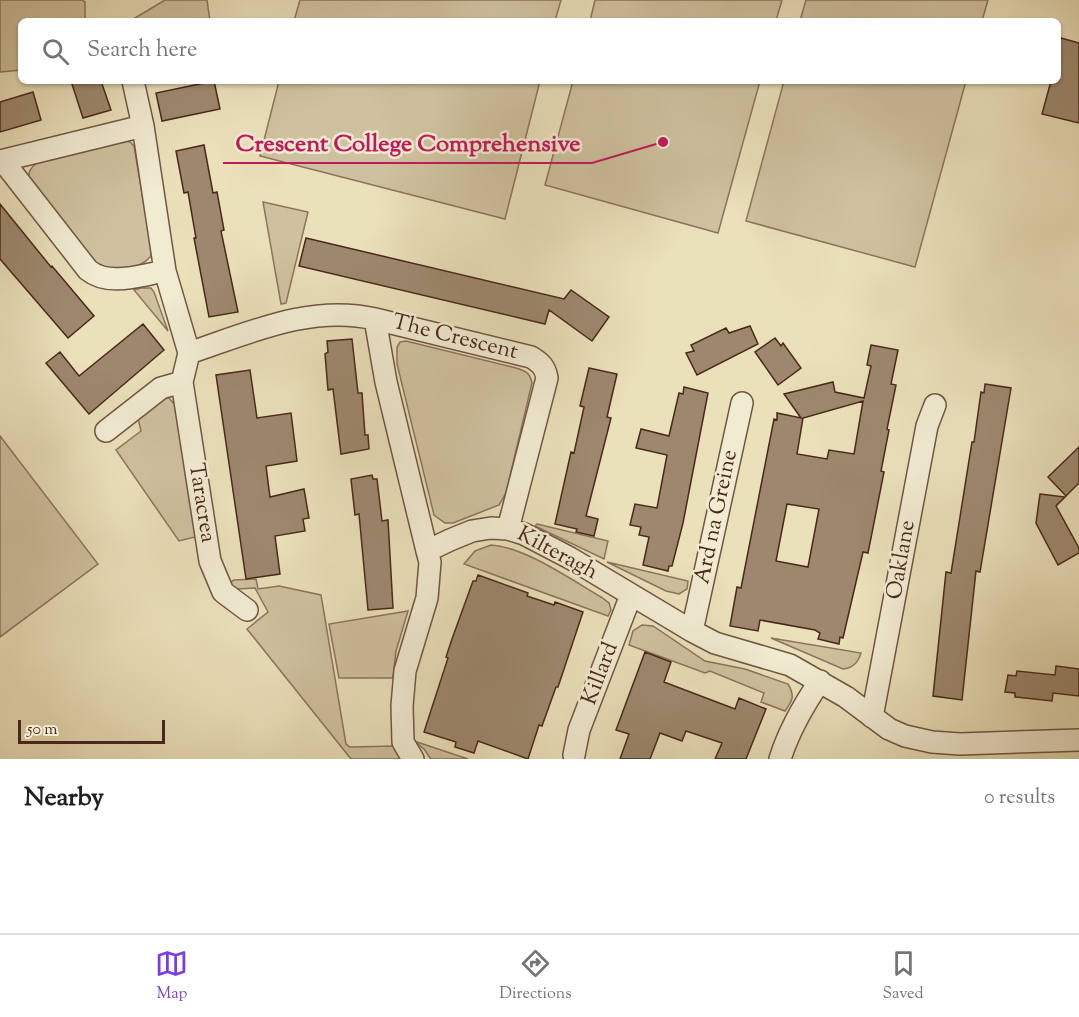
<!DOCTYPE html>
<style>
body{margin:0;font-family:"Sorts Mill Goudy",serif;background:#f6f6f6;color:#202124}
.scale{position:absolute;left:18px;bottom:15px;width:147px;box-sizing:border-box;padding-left:6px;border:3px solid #4a281b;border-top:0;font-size:16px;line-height:21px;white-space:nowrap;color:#4a281b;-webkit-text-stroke:4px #f1ebd2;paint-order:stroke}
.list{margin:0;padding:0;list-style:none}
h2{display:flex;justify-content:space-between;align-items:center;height:78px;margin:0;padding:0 24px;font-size:26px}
h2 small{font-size:20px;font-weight:400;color:#757577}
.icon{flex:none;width:33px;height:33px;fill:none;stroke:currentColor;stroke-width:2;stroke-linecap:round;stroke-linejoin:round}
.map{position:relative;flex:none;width:1079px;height:759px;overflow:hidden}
.search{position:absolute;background:#fff;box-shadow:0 2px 4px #0004;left:18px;right:18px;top:18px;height:66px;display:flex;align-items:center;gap:15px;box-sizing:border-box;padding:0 21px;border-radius:9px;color:#757577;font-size:22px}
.sheet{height:174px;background:#fff}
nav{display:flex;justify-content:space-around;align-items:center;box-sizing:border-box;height:84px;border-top:2px solid #e0e0e0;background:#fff;font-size:16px;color:#757577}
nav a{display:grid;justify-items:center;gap:3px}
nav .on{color:#7c3aed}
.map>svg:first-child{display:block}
.green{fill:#cfc19f;stroke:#8c745d;stroke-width:1.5}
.building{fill:#9d886e;stroke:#4a281b;stroke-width:1.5;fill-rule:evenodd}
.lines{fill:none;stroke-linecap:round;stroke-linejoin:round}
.minor-casing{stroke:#725643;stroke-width:24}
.minor{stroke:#f1ebd2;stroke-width:21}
.labels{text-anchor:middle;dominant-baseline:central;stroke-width:5;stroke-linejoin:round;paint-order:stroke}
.street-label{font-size:22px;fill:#4a281b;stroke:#f1ebd2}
.leader{fill:none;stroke:#c2185b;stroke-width:2}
.callout-dot{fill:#c2185b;stroke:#f1ebd2;stroke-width:2}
.callout-label{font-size:24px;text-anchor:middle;font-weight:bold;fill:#c2185b;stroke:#f1ebd2;stroke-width:5;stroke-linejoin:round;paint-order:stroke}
</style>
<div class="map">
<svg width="1079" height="759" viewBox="0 0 1079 759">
<rect width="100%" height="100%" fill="#eae0ba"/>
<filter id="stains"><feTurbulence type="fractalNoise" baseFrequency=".00333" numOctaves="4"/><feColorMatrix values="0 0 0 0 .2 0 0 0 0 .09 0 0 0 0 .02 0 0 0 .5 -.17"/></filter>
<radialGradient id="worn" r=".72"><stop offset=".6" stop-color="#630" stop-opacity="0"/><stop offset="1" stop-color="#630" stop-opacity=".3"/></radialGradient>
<!-- green -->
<path class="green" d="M0 0H82L85 2V21H21V70L0 72Z
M165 0H207L210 21H130Z
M300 0H561L555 21H294Z
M595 0H782L776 21H590Z
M806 0H988L982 21H800Z
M279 81H540L505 219 260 156Z
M573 81H760L718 233 545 185Z
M784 81H966L915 267 746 221Z
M120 139 130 142 134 146 151 246V256C139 271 108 273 94 261L29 180C28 172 30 168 37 163Z
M263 202 308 212 286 303 281 304Z
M141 288H151L154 292 168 331 134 290Z
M406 341 516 368C526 371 530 373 532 383L506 493 499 505 453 523H445L434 515 397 364V347L400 342Z
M165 397 169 398 175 405 199 536 179 541 116 450 141 431 138 418Z
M0 436 98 564 0 637Z
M537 524 608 541 604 559 535 526Z
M491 545C525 547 572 580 601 597L609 603 611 610 608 616 464 564 475 551Z
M607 562 688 581 687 589 679 594 666 591Z
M256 579 258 589 279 586 321 595 346 744 350 747 396 746 401 759H351L247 629 268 612 255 588 237 589 229 583 234 580Z
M408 611 396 651 393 678H339L329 624Z
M642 625 653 626 705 661 745 669 788 684C795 696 793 700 785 711L761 702 764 693 710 671 705 673 629 645 633 631Z
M771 638 861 653C858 663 853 668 843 669Z
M414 741 468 759H431L424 749Z"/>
<!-- building -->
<path class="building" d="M1061 38 1079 43V123L1042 114 1051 81H1058V51Z
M71 81H101L111 110 83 118Z
M214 81 220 109 162 121 156 93Z
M33 92 41 120 0 132V102Z
M204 145 213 193 217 192 224 230 221 231 238 312 209 317 194 238H196L188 192 184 193 176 151Z
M0 204 51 267 52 266 94 316 68 338 0 259Z
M306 238 564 299 571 290 609 317 592 341 549 310 545 324 299 266Z
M143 324 164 350 89 414 46 363 60 352 79 376Z
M750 326 758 344 697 375 686 353 694 351 691 345 726 328 729 333Z
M775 338 781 346 783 343 801 368 778 385 755 352Z
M352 339 358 393H362L365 435H368L369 449 341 454 333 389 328 390 325 354 328 352 327 341Z
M871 345 898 350 891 384 896 385 887 429 889 430 881 471 884 472 868 553 863 552 843 638 840 637 839 644 818 639 820 633 815 630 760 620 758 631 730 626 737 587 741 588 774 419 777 420V413L801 418 784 394 833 382 835 392 864 398 871 366 867 365ZM863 401 854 454 829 450 827 459 797 454 803 418ZM787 504 819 509 808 567 776 561Z
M589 368 617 374 607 417 611 418 586 516 598 519 594 536 576 532 577 529 555 524 571 452 574 453 584 407 580 406Z
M250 370 257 418 291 413 297 461 266 466 270 497 304 489 309 518 303 519 305 531 275 536 280 574 246 579 216 375Z
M985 384 1011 388 980 572 976 571 962 700 933 696 946 572 951 573 972 442H974L981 392 984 393Z
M684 387 708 393 683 523 672 566H669L668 571 643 565 649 537 639 535 641 527 630 525 635 504 657 508 667 455 636 448 641 429 669 436 679 393 683 394Z
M1079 447V483L1066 496 1048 477Z
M372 475 373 479H377L382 521 388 520 393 608 368 610 359 514 355 515 351 479Z
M1040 494 1065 497 1056 506 1079 548V553L1058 565 1036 523Z
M478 575 528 593 527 596 554 605 555 602 583 612 558 687H556L542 726 539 725 528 759 478 741 474 753 455 747 456 742 424 732 448 658 446 657 452 639 473 581H476Z
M645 652 671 662 664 682 735 709 739 698 766 709 746 759H715L722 743 686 731 682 741 660 733 650 759H620L629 734 616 730Z
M1056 666 1079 669V696L1053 693 1052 701 1015 697V693L1005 692 1008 675 1016 676 1017 671 1055 675Z"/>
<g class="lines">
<defs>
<path id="minor" d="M133 81 143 126 165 271 189 353 182 382 210 561 223 592 247 610
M0 161 143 126
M3 161 88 270C109 287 141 275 165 271
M375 319 531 357C541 363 545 367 547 378L508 529
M189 353C249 333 311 304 375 319L386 382 427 551 450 540 472 531 491 528 508 529 524 534 570 558 692 631 715 643 790 665 846 697 889 729 905 736 932 742 960 744 1079 740
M106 431 161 388 182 382
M692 631 742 403
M872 717 927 426 935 405
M574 755 579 730 631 595
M413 759 403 742 402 706 405 671 427 598 430 562 427 551
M780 759C789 730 803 706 820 681"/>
</defs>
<!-- minor casing -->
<use href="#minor" class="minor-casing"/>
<!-- minor -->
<use href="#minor" class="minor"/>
</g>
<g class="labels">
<!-- street labels -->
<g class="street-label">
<text transform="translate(455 338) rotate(14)">The Crescent</text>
<text transform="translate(201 503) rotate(81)">Taracrea</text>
<text transform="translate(717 517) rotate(-78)">Ard na Greine</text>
<text transform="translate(557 554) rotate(28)">Kilteragh</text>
<text transform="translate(902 560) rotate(-80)">Oaklane</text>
<text transform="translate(601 674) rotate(-69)">Killard</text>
</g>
</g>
<!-- callouts -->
<path class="leader" d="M663 142L592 163H223"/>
<circle class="callout-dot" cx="663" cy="142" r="6"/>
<g class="callout-label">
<text x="408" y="151">Crescent College Comprehensive</text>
</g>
<rect width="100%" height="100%" filter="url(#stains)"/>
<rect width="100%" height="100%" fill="url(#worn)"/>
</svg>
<div class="scale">50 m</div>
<div class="search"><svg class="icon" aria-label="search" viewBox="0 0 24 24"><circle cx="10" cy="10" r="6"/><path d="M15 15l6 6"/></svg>Search here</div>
</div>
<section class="sheet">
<h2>Nearby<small>0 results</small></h2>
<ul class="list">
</ul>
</section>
<nav>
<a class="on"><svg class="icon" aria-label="map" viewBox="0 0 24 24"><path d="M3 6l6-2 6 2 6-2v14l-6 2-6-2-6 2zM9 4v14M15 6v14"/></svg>Map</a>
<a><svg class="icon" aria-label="directions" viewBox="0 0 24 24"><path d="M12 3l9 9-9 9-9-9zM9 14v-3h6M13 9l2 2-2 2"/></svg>Directions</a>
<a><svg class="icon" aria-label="saved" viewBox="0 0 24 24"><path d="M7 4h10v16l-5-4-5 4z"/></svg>Saved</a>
</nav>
